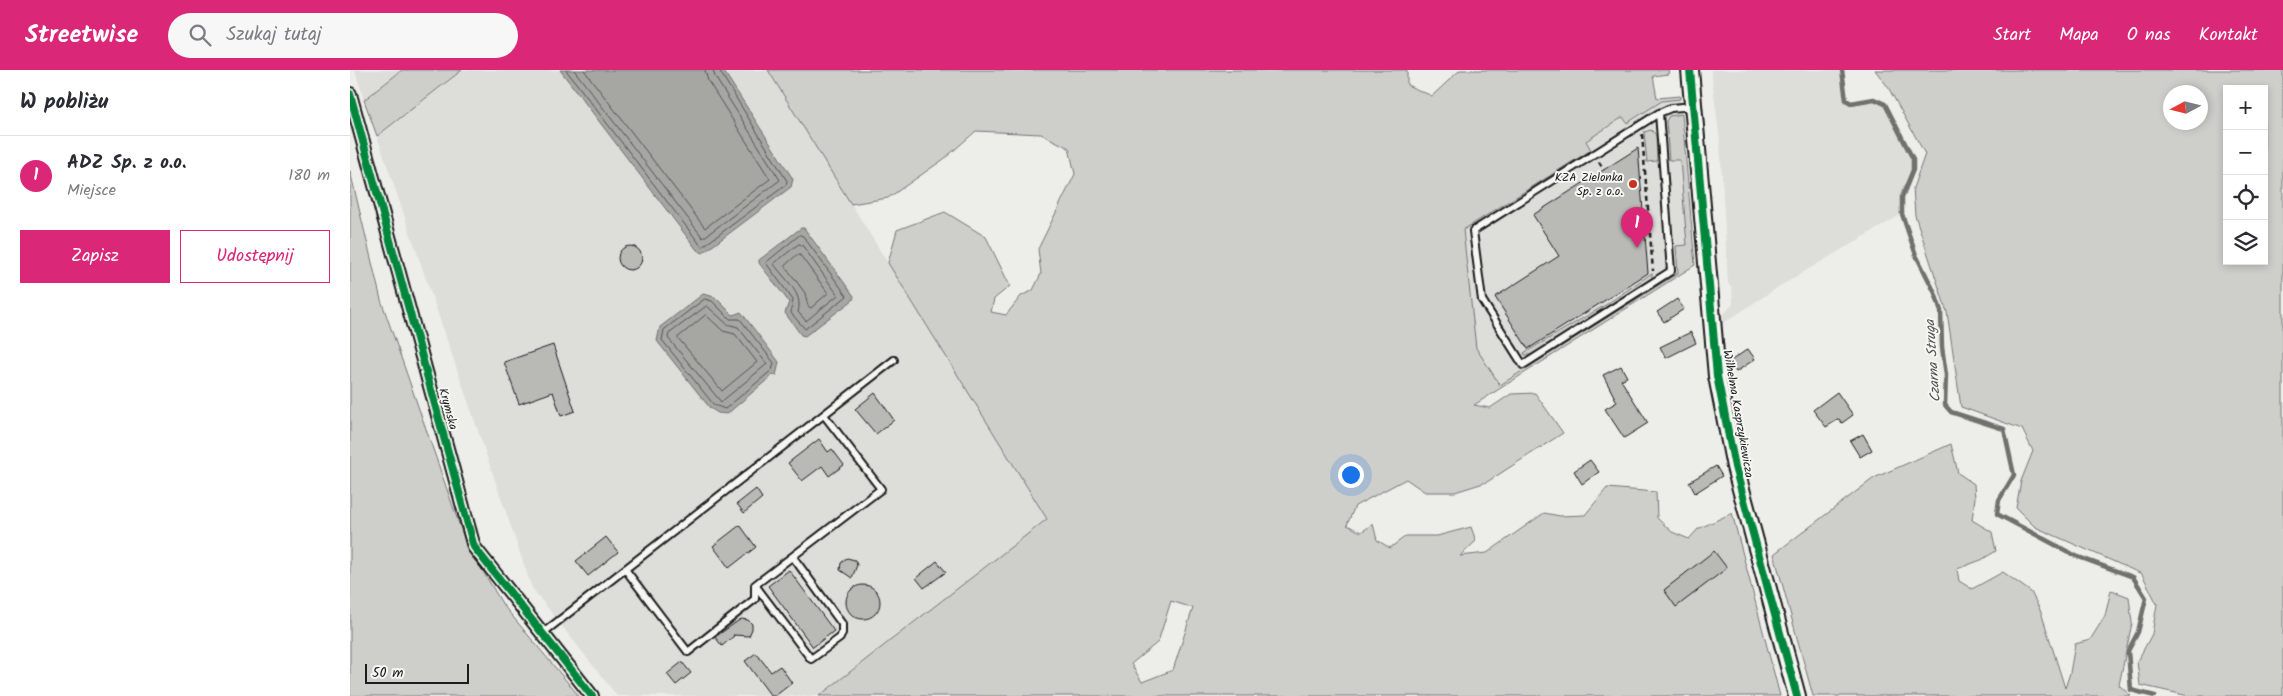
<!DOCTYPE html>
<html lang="pl">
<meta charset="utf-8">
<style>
body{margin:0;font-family:Kalam,sans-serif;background:#f7f7f7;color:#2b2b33}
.controls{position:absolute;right:15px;top:15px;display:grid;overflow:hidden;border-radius:0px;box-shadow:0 2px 8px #0003}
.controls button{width:45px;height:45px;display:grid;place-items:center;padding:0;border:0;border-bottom:1px solid #e1e1e2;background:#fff;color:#2b2b33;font:25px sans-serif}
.compass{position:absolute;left:1813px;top:15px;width:45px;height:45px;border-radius:50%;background:#fff;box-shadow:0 2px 8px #0003;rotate:263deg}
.scale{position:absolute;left:15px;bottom:12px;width:104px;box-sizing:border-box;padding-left:5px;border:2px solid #1c1c1c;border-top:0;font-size:14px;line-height:18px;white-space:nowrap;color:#1c1c1c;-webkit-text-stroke:4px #f6f6f2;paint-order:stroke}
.you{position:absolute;left:1000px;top:404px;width:18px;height:18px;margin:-12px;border:4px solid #fff;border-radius:50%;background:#1a73e8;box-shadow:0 0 0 8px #1a73e833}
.badge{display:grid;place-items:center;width:32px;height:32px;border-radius:50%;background:#db2777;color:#fff;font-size:16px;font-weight:700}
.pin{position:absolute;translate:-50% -41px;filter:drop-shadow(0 1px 2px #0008)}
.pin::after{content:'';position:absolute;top:26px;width:18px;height:15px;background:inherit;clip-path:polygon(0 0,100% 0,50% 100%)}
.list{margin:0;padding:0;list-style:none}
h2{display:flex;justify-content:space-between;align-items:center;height:65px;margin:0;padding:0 20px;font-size:21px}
h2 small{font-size:16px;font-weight:400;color:#7c7c81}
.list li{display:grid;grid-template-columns:32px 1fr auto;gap:15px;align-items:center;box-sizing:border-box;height:80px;padding:0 20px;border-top:1px solid #e1e1e2}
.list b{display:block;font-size:19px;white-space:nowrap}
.list p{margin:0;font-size:16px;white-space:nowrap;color:#7c7c81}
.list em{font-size:16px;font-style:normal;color:#7c7c81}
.actions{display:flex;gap:10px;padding:15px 20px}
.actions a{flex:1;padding:11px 0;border:1px solid #db2777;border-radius:0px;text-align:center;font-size:18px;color:#db2777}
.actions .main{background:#db2777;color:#fff}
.icon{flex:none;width:28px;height:28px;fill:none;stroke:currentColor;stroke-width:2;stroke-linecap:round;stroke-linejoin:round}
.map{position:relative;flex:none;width:1933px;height:626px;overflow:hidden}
header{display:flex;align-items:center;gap:30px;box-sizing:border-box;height:70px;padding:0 25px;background:#db2777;color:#fff}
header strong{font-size:24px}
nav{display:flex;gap:28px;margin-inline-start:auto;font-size:18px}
.search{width:350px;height:45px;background:#f7f7f7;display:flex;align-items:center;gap:12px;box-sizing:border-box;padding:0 18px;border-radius:28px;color:#7c7c81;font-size:19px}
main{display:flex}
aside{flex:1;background:#fff}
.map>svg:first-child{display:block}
.built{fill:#ddddda}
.green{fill:#cececb;stroke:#757574;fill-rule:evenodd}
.water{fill:#a6a6a3;stroke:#6f6f6d}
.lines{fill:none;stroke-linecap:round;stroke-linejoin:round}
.shore{stroke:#535352;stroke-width:1}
.stream{stroke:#6f6f6d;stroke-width:4.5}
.building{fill:#b9b9b6;stroke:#1c1c1c}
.service-casing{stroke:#1c1c1c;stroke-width:10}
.minor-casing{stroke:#1c1c1c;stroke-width:16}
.tertiary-casing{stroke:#1c1c1c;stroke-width:20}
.path{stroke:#1c1c1c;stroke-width:2.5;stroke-dasharray:5 4;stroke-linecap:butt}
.service{stroke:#f6f6f2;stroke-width:6}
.minor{stroke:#f6f6f2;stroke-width:12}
.tertiary{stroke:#f6f6f2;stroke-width:16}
.cycleway-casing{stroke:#f6f6f2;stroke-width:11}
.cycleway{stroke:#00873e;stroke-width:8}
.poi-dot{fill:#c8321e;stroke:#f6f6f2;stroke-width:2}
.labels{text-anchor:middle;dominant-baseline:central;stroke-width:4;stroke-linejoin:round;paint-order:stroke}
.poi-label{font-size:12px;fill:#1c1c1c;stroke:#f6f6f2;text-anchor:end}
.street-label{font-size:12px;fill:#1c1c1c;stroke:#f6f6f2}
.water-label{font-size:14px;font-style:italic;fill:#535352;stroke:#f6f6f2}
</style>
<header>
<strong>Streetwise</strong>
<div class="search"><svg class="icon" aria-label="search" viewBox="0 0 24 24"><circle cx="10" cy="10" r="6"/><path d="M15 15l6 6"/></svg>Szukaj tutaj</div>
<nav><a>Start</a><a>Mapa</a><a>O nas</a><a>Kontakt</a></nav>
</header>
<main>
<aside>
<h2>W pobliżu<small></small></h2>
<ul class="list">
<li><span class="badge">1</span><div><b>ADZ Sp. z o.o.</b><p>Miejsce</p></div><em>180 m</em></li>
</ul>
<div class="actions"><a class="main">Zapisz</a><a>Udostępnij</a></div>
</aside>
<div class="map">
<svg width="1933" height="626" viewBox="0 0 1933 626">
<rect width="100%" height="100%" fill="#edede9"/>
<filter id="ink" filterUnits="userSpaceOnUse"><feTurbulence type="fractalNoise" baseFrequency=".02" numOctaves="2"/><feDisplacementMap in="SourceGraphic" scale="10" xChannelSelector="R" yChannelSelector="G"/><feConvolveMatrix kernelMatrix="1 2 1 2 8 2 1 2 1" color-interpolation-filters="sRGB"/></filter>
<g filter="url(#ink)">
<!-- built -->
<path class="built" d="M5 0H52L14 30Z
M112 0H418L697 449 469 626H267L182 518 27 66Z
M1361 0H1492L1496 30 1502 33 1524 29 1535 34 1561 84 1564 95 1552 127V144L1430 216 1372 254V246L1383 234 1382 218 1378 213 1370 72Z
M1330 26 1345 195 1123 335 1101 158 1257 32Z"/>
<!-- green -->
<path class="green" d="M52 0H112L27 66 14 30Z
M418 0H1057V15L1082 26 1110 0H1319L1318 4 1303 6 1307 28 1330 26V29L1312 31 1277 53 1273 47 1236 71 1241 80 1113 160 1126 278 1150 315 1328 203 1326 176 1337 175 1330 90H1319L1316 51 1319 46 1332 44 1345 195 1124 335 1140 338 1161 324 1185 323 1213 363 1137 412 1105 422H1075L1056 409 1005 436 997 455 1011 462 1023 454 1027 470 1040 478 1056 466H1087L1121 457 1126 471 1110 486 1137 483 1194 443 1210 446 1235 445 1257 418 1306 422 1307 448 1322 462 1339 469 1348 459 1382 443 1430 626H469L697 449 538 193 547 160 595 142 636 167 660 216 644 229 641 242 656 245 671 226 683 220 691 204 688 179 725 104 719 78 691 64 626 61 594 89 538 128 501 134ZM821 531 843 538 823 600 792 612 781 594 808 572Z
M1525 0H1933V626H1839L1790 615 1787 592 1802 564 1807 534 1792 504 1685 457 1666 438 1671 411 1683 381 1672 359 1611 337 1597 242 1565 145 1563 118 1575 84 1538 17ZM1877 19H1914V191H1877ZM1820 22H1850V52H1820Z
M1301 60 1306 65 1307 91 1297 92 1294 62Z
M0 101 31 230 115 471 153 535 229 626H0Z
M1302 203V210L1182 285H1175L1174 283 1257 234Z
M1601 374 1608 403 1624 414 1625 428 1622 450 1642 462 1646 481 1631 490 1607 499 1609 511 1622 519 1653 502 1681 522 1691 542 1715 618 1720 603 1725 574 1740 570 1755 546 1761 520 1779 527 1782 553 1769 615 1781 626H1463L1424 484 1524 408Z"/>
<!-- water -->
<path class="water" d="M210 0H373L443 109 441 117 353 183 347 180Z
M451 158H454L504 226 503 230 455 266 451 265 435 243 439 232 409 193V190Z
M353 224 365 227 383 245 391 242 429 292 426 306 424 304 377 344 368 343 360 338 307 271 310 257Z"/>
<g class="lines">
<!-- shore -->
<path class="shore" d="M216 0 352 177 436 115 437 111 369 0
M224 0 353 168 430 110 365 7 363 0
M234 0 355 158 420 109 358 11 355 0
M450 165 453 166 497 226 455 259 441 243 443 230 416 193Z
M449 174 452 175 488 225 456 251 448 242C454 223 434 209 424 194Z
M447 185H450L478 223 461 238 458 236 455 223 435 196Z
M355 229 362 231 380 249H390L424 293 422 300 375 339 364 335 312 270 314 260Z
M357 236 377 254 388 257 417 294 371 332 318 268 319 264Z
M356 245 373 261 385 264 407 292 372 321 328 268Z"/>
<!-- stream -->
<path class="stream" d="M1492 0 1496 30 1501 33 1524 29 1535 34 1563 89V100L1552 127V144L1566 185 1585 223 1591 241 1592 277 1596 305 1595 335 1601 342 1654 359 1664 405 1649 430 1647 444 1726 486 1783 507 1796 528 1788 562 1778 581 1781 620 1805 626"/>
</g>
<!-- building -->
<path class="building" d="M1288 78 1298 203 1178 279 1145 227 1209 186 1183 145Z
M268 188a12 12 0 1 1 24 0a12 12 0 1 1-24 0Z
M1327 229 1334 239 1314 252 1307 242Z
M1341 262 1346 273 1316 288 1310 277Z
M203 275 225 341 211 346 203 322 169 334 154 292Z
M1398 279 1405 289 1386 302 1379 292Z
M1271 296 1277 307 1271 310 1298 353 1274 368 1255 339 1267 332 1253 305Z
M1487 322 1503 345 1492 353 1489 349 1476 357 1463 340Z
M525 323 544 350 526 364 505 339Z
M1513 364 1522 380 1510 387 1500 371Z
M469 369 478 382 482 379 494 395 479 406 472 396 452 411 438 393Z
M1240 390 1249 402 1232 414 1224 401Z
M1366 396 1372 406 1345 423 1339 412Z
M406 419 412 428 394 443 387 434Z
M390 455 406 477 379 498 363 476Z
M256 467 268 482 238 506 226 491Z
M1364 481 1377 498 1326 537 1314 520Z
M497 488 505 490 507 495 502 508 490 500 491 493Z
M587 491 596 502 574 518 566 508Z
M439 500 484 561 463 577 418 516Z
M496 532a17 17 0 1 1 34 0a17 17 0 1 1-34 0Z
M391 549 398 550 402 554V559L399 566 383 565 384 566 372 576 365 567Z
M406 583 421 602 430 596 442 613 425 626H421L395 591Z
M332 592 341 603 326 615 317 604Z"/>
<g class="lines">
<defs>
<path id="service" d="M1309 43 1321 201 1173 295 1132 230 1123 161Z
M1309 43 1321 38 1344 36
M275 499 338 582 405 529V515L531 419 474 345
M405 515 461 589 490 568 492 563V554L443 487
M193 563 544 290"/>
<path id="minor" d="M0 24 124 477 242 626"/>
<path id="tertiary" d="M1340 0 1367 306 1385 397 1447 626"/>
</defs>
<!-- service casing -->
<use href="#service" class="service-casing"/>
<!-- minor casing -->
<use href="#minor" class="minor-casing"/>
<!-- tertiary casing -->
<use href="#tertiary" class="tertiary-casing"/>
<!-- path -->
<path class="path" d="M1292 64 1303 201
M1249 92 1254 100"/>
<!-- service -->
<use href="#service" class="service"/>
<!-- minor -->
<use href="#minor" class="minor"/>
<!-- tertiary -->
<use href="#tertiary" class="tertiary"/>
<defs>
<path id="cycleway" d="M1340 0 1367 306 1385 397 1447 626
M0 24 124 477 242 626"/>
</defs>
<!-- cycleway casing -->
<use href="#cycleway" class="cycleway-casing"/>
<!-- cycleway -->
<use href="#cycleway" class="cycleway"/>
</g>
</g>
<!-- markers -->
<circle class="poi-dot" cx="1283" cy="114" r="5"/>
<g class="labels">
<!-- poi labels -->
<g class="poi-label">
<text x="1273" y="107">KZA Zielonka<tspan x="1273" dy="14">Sp. z o.o.</tspan></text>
</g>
<!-- street labels -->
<g class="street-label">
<text transform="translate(98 339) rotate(75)">Krymska</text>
<text transform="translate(1388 344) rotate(80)">Wilhelma Kasprzykiewicza</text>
</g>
<!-- water labels -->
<g class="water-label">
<text transform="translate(1583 291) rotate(-94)">Czarna Struga</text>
</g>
</g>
</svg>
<div class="controls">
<button>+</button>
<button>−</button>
<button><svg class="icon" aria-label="locate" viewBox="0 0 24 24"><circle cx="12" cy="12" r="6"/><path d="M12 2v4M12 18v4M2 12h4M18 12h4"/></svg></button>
<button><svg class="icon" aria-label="layers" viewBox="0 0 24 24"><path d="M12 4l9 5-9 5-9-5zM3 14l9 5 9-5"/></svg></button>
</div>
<svg class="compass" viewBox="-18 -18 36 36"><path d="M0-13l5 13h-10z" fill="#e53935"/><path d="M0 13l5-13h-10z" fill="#7c7c81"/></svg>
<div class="scale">50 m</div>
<div class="you"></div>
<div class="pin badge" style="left:1287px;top:178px">1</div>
</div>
</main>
